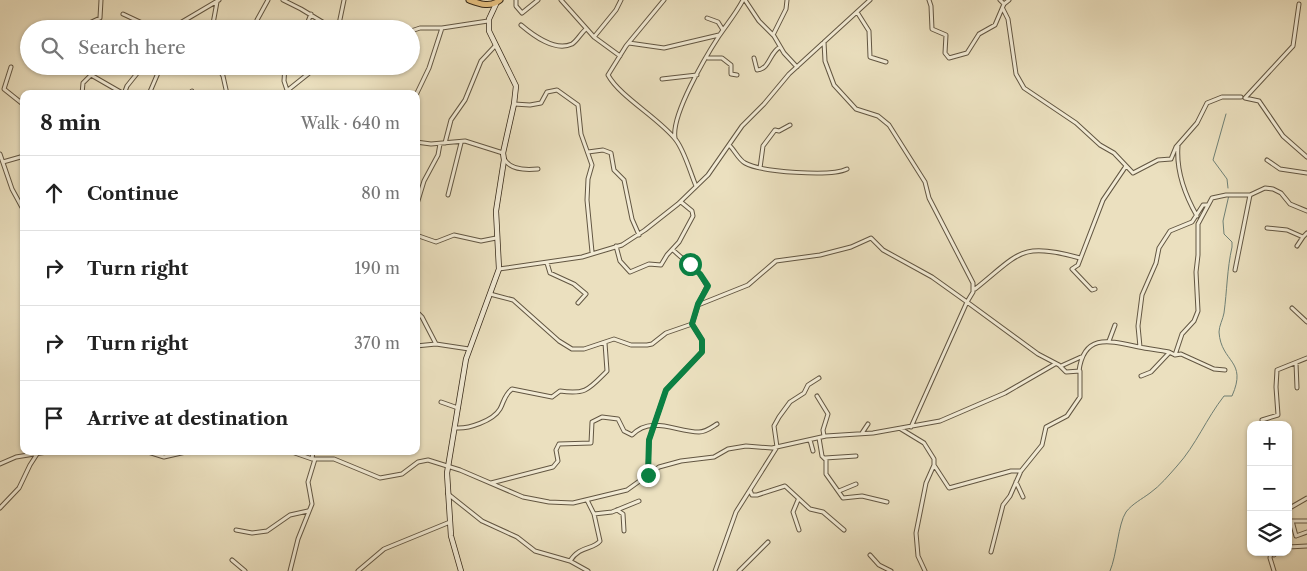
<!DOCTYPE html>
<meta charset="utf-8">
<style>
body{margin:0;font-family:"Libre Caslon Text",serif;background:#f6f6f6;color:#222}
.controls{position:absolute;right:15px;bottom:15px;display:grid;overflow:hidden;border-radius:10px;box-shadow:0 1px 4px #0004}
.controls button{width:45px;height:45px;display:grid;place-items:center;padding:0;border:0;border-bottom:1px solid #e0e0e0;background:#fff;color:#222;font:25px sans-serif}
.stop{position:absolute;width:15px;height:15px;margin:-11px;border:4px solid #0b8043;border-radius:50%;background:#fff}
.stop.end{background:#0b8043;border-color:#fff;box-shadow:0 1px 5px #0008}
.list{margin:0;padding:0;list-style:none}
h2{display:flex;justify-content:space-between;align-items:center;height:65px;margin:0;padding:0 20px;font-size:21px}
h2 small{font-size:16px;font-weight:400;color:#767676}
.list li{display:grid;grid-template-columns:32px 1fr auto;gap:15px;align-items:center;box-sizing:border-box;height:75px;padding:0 20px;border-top:1px solid #e0e0e0}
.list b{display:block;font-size:19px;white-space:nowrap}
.list em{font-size:16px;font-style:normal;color:#767676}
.icon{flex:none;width:28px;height:28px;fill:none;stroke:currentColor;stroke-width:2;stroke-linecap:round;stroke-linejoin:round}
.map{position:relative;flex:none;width:1307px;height:571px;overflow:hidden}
.search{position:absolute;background:#fff;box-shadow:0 1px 4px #0004;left:20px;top:20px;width:400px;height:55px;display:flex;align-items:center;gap:12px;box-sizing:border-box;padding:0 18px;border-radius:28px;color:#767676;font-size:19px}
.panel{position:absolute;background:#fff;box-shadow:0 1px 4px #0004;left:20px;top:90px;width:400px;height:365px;border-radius:10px}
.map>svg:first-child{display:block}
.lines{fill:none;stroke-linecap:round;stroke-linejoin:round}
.stream{stroke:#708176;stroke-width:1}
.minor-casing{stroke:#625642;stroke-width:5}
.secondary-casing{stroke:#352818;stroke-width:6}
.primary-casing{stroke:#352818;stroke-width:7}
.minor{stroke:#f2ebd5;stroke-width:3}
.secondary{stroke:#f2ebd5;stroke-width:4.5}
.primary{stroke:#e6c080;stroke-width:5}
.route{stroke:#0b8043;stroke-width:6}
</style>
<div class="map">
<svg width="1307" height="571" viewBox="0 0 1307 571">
<rect width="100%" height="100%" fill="#ebe0bf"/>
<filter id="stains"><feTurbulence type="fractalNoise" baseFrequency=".004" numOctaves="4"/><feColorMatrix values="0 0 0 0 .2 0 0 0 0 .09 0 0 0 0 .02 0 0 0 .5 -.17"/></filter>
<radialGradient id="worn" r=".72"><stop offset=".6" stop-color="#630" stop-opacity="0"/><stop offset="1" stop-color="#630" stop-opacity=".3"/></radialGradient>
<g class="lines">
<!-- stream -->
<path class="stream" d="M1226 114 1213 160 1227 179 1228 188
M1110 571C1117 555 1118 524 1126 512 1132 504 1142 499 1150 493 1160 486 1169 475 1177 466 1196 445 1206 419 1224 396H1232C1248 360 1221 363 1219 332 1219 326 1223 319 1224 313 1227 291 1227 269 1232 247V242L1224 234 1223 221 1229 195"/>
<defs>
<path id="minor" d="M283 0 301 9 334 29
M516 0V6L522 13 538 0
M561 0 594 37
M664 0 626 46 608 75C620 97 659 118 676 140 685 152 690 172 696 186
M745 0 759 21 774 36 784 53 797 67
M929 0 931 6 932 29 946 35 945 53 949 58 967 53 979 34 995 25 1004 4
M1000 0 1004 4 1009 0
M1299 4 1293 46 1245 98 1259 101 1283 136 1307 157
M1003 9 1008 19 1016 74 1024 88 1076 123 1100 145 1114 153 1133 173 1158 160 1171 159
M857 12 869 31 870 57 886 62
M123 14 155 29
M707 18 718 22 723 30
M257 20 268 0
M521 25C534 36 555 52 572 44 577 41 581 33 586 29
M81 29V27L100 18 101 0
M170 29 219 0
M212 29 217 2
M305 29 311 14
M338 29 344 0
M411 31 420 28H442L488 21
M773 35 786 9 787 0
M824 42 825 61 834 85 856 109 878 116 889 125 925 182 929 198 973 283V292L967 302 1038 354 1059 365 1066 372 1080 371V397L1067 416 1046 427 1042 445 1021 471 1010 496 1003 505 991 552
M629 43 664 48 719 35
M620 56 594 37 616 10 621 0
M708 58H722L731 65V74L737 75
M754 58 757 70C770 69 769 53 780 47
M89 66 91 75 124 94
M217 66 223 76 227 94
M285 66 284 81 287 90
M11 67 4 89 24 105
M44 69 45 66
M662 79 697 75
M192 91 193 94
M82 94 83 83 91 75
M124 94 127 86 143 66
M149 94 161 66
M283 94 318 66
M416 95 429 68 442 28
M514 104 530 105 541 103 547 92 557 90 578 105 581 134 592 165 588 179 587 200 592 252
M675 138C671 115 706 56 719 36 727 24 737 12 743 0
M416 142 431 144 465 141 503 153
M445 143 451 120 465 100 481 61 495 46
M730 146C735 151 739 160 745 163 761 172 831 177 847 169
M1178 146C1176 171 1185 195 1197 216
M588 152 603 150 611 153 614 170 624 180 632 219 639 235
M0 154 12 189 24 211
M1171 159 1176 147 1197 123 1207 103 1222 97H1241
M505 160C511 170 528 170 538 169
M1267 160 1280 169 1307 173
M3 162 24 156
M760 168 763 146 775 130 779 131 790 125
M448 195 461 143
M416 207 424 181 438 155 440 144
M1267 228 1287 230 1303 237 1307 233
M416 235 436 242 454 235 481 241 496 238
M616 246 620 261 630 272 649 264 661 265 667 255 679 242 693 216 692 211 681 202
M1297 246 1303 237
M673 250 700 274 707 286 698 305 692 324
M547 263 550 273 574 284 586 294 578 303
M499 269 582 257 622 245 645 230 678 204 708 175 742 126 764 104 789 74 870 0
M1235 270 1250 195
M975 289C1019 254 1020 241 1080 258
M1095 289 1092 290 1072 269 1078 265 1103 200 1126 166
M490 294 513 300 559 341 572 349H584L614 339 631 345H647L652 344 666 333 692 324
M698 305 748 285 776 261 820 255 851 247 871 238 883 250 932 277 967 302 911 427
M1292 308 1307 322
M416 311 422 317 436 344
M1109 341 1115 325
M416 346 436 344 469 349
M1140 347 1138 326 1142 295 1156 263 1159 248 1170 231 1192 222 1203 205H1207
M1175 355 1182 334 1194 321 1198 311 1196 272 1198 255V224L1212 198 1226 195H1250L1265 188 1273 189 1281 193 1290 204 1307 211
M1296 363 1297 388
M1061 366 1081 357
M1079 371C1084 332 1111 341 1139 347 1149 349 1159 350 1169 352L1175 355 1181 354 1214 369 1225 370
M1141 376 1151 372 1169 353
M817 396 828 414 823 430 824 436
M441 402 458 408
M1262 420 1278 415 1276 387 1277 370 1307 358
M456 428C468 429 493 421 500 409 504 402 504 395 512 389L552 397 560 391C586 395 589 389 607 371L605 343
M901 429 924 443 934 459V465L926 483 916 533 918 556 925 571
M862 433 868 424
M819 438 822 456 826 460V474L843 498 862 496 887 502
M810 440 813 451
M145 451 164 457 190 451
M289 451 312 459H334L380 478 402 474 418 462 428 460 460 470 523 497 549 502 573 503 627 490 659 467 681 461 714 457 728 449 746 446 772 448 826 436 873 433 940 421 1005 393 1055 364
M825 458 856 456
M312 459 313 451
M0 464 16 457 53 451
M934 465 949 488 1011 471H1021
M648 475 649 440 666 390 702 352V340L692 324
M1016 482 1023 497
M491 483 553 467 558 461 556 450 559 444 591 443 592 422 602 417 618 419 624 431 632 435C652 415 676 432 699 432 706 432 712 427 717 424
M750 490 752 495H757L785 486 810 509 823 512 844 530
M839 491 856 484
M448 494 482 521 517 537 535 551 570 561 588 571
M798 500 793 512 799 530
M0 508 19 488 30 465 39 451
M1288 509 1307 498
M617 510 623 514 624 531
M594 514 612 512 639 501
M1307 521H1292L1296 536 1307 532
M236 530 252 533 267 531 290 515 308 511
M1288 547 1307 546
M1271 552 1270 558 1274 571
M1273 552 1274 555
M870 555 879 565 891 571
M232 560 245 571
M570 561C580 545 593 550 600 541L594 514 587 500
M290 571 298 539 312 504 308 482 315 459
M358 571 384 549 450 522
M715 571 736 512 777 447 774 426 779 417 790 402 804 393 808 385 819 378
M739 571 768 542"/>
<path id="secondary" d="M461 571 451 536 447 473 466 359 499 269 496 211 504 160 503 153 514 104 516 86 489 31V19L496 4"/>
<path id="primary" d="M469 0C480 4 490 8 500 0"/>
</defs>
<!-- minor casing -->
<use href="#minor" class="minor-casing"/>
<!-- secondary casing -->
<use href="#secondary" class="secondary-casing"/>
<!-- primary casing -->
<use href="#primary" class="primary-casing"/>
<!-- minor -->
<use href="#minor" class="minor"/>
<!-- secondary -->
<use href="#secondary" class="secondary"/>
<!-- primary -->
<use href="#primary" class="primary"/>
</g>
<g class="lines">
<!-- route -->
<path class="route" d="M648 475 649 440 666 390 702 352V340L692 324 698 304 708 286 700 274 690 264"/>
</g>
<rect width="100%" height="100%" filter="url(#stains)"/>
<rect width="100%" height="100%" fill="url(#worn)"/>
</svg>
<div class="controls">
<button>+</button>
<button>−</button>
<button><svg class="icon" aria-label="layers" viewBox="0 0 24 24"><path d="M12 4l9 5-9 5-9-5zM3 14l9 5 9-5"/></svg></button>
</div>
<div class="stop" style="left:690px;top:264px"></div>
<div class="stop end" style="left:648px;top:475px"></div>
<div class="search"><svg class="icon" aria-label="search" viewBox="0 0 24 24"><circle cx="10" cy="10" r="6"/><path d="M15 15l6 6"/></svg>Search here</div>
<section class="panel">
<h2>8 min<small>Walk · 640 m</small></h2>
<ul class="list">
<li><svg class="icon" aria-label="ahead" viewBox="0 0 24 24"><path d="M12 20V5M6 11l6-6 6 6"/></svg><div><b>Continue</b></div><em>80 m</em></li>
<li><svg class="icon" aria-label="right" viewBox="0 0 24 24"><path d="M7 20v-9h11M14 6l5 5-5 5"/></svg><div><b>Turn right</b></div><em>190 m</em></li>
<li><svg class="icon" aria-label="right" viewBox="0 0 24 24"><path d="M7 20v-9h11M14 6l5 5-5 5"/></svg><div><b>Turn right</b></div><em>370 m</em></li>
<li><svg class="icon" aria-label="arrive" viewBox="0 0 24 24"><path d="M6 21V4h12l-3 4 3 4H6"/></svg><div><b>Arrive at destination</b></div></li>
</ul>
</section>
</div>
